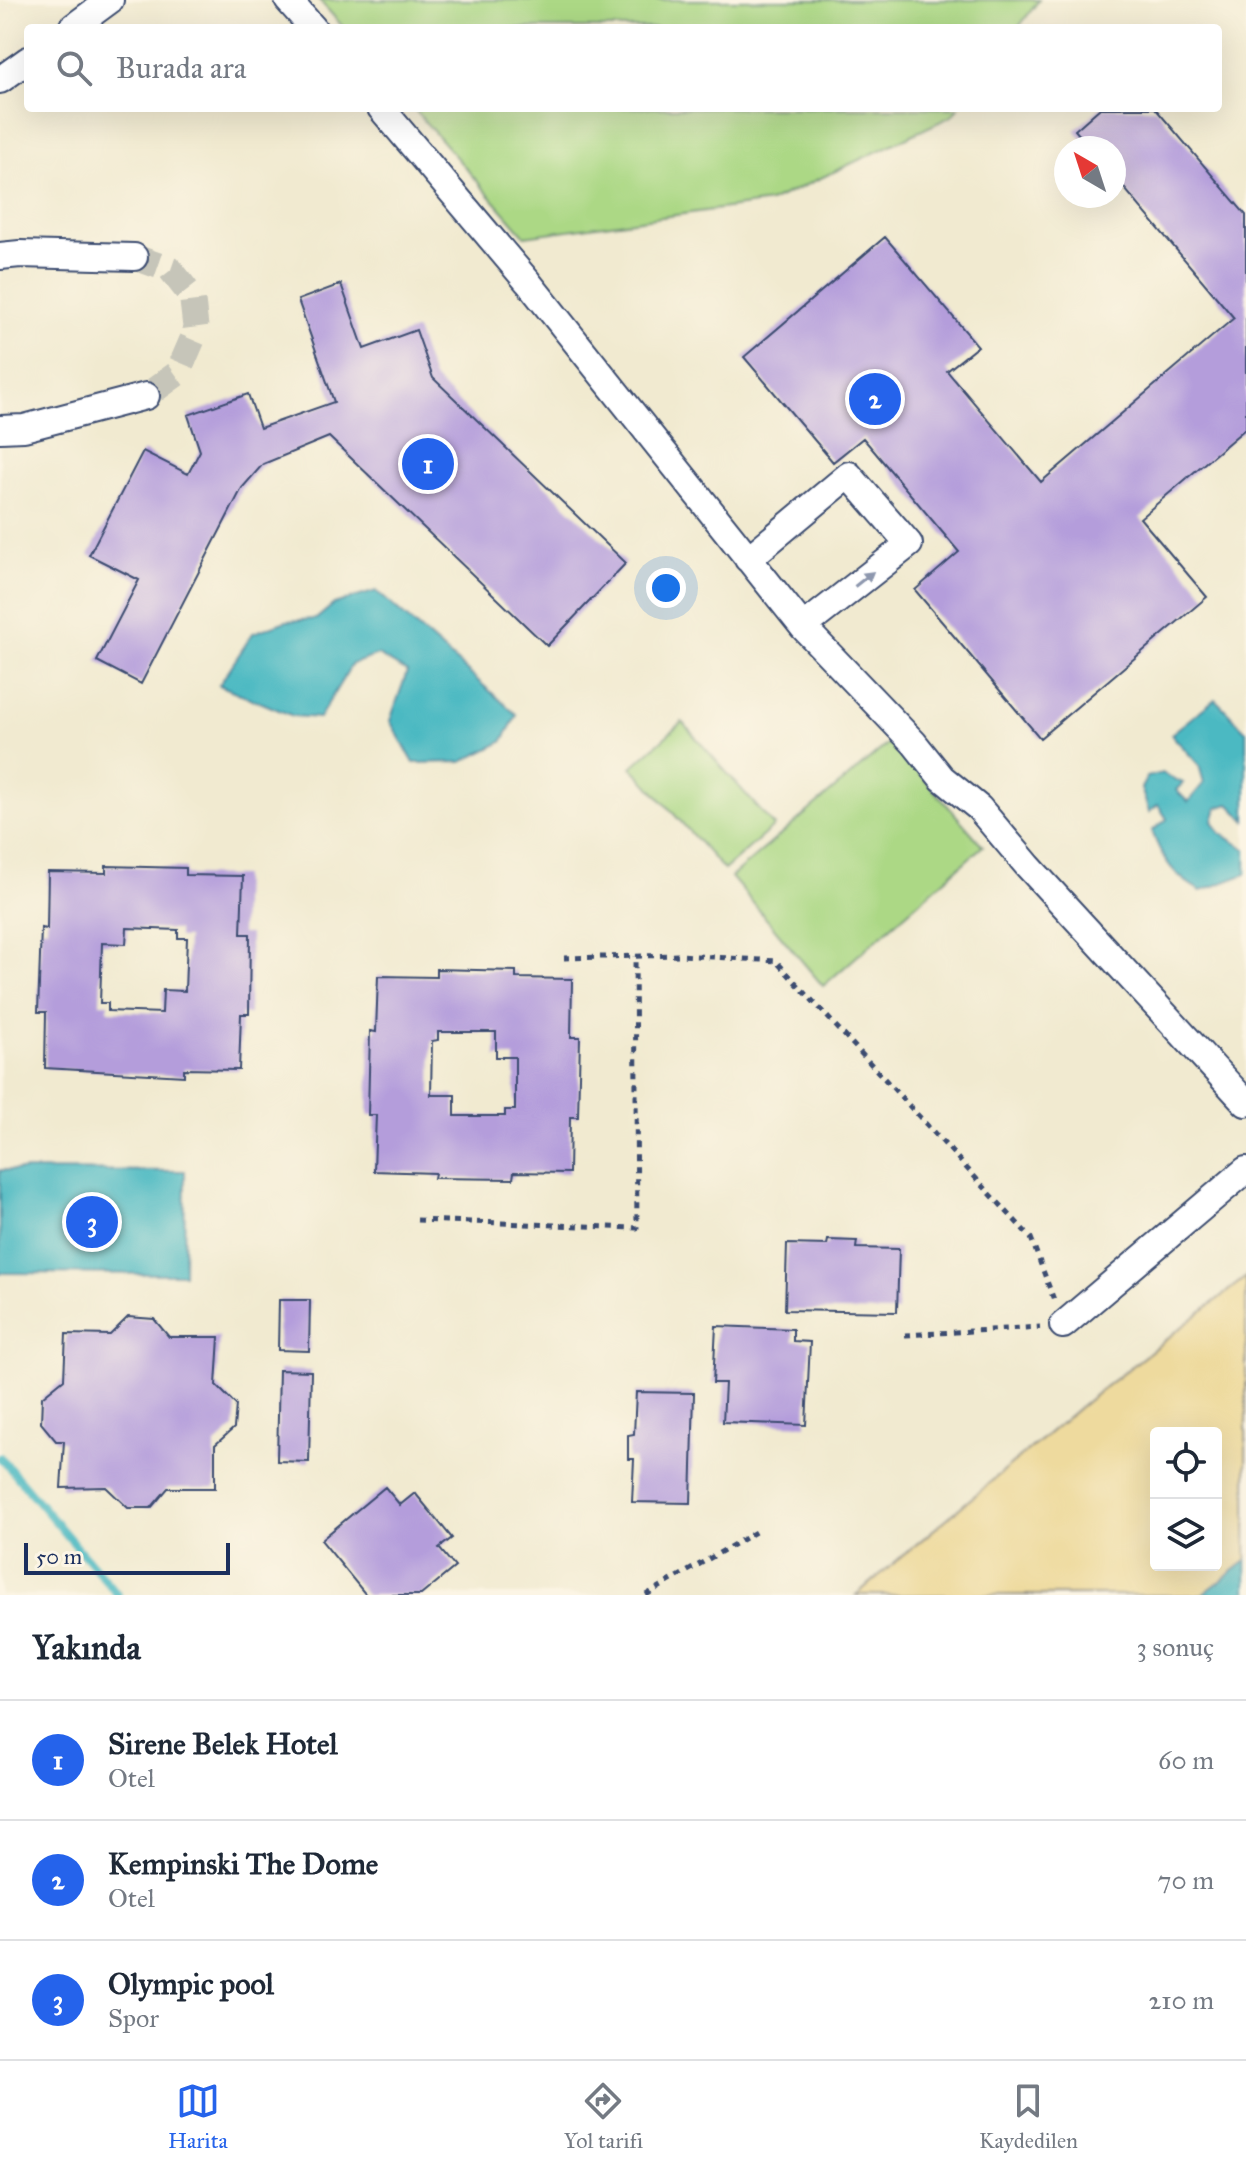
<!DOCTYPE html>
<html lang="tr">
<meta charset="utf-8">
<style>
body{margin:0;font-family:"IM FELL Great Primer",serif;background:#f2f2f3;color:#1f2937}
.controls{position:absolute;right:24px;bottom:24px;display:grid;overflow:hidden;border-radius:8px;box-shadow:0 8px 32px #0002}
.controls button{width:72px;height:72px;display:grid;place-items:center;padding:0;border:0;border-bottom:2px solid #e0e1e3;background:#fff;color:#1f2937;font:40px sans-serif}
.compass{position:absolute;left:1054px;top:136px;width:72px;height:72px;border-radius:50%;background:#fff;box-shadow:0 8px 32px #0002;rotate:321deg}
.scale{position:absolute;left:24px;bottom:20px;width:206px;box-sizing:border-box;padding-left:8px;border:4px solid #1b2f5e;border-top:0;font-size:22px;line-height:28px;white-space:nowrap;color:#1b2f5e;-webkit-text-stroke:6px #fcf5e5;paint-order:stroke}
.you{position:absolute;left:666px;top:588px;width:28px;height:28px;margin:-20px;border:6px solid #fff;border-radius:50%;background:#1a73e8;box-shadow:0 0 0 12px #1a73e833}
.badge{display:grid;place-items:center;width:52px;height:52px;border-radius:50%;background:#2563eb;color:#fff;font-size:26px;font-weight:700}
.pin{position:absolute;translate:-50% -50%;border:4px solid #fff;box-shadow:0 2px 8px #0006}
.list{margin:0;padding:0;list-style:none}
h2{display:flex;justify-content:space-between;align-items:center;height:104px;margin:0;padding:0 32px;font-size:34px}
h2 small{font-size:26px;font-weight:400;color:#747a83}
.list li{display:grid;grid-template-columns:52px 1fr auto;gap:24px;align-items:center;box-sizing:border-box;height:120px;padding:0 32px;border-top:2px solid #e0e1e3}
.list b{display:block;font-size:30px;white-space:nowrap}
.list p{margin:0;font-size:26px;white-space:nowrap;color:#747a83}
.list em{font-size:26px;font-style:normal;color:#747a83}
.icon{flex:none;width:44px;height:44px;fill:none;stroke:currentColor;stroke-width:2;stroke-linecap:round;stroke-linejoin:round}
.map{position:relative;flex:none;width:1246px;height:1595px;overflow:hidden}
.search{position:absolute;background:#fff;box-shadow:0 8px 32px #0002;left:24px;right:24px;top:24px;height:88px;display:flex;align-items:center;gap:20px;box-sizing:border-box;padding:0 28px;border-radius:8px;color:#747a83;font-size:30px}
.sheet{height:464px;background:#fff}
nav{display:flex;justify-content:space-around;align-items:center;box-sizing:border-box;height:112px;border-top:2px solid #e0e1e3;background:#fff;font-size:22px;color:#747a83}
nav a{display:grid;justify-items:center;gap:4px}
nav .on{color:#2563eb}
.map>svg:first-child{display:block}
.green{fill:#acd885;stroke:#648472;stroke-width:2}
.sand{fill:#eeda9e;stroke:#84847e;stroke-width:2;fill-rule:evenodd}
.water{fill:#4bb9c2;stroke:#337490;stroke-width:2}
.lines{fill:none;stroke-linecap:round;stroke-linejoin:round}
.stream{stroke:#4bb9c2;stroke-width:8}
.building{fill:#b49ddb;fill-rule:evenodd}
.minor-tunnel{stroke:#c6c5b9;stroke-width:26;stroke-dasharray:26 13;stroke-linecap:butt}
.minor-casing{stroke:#3b4b6f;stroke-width:30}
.path{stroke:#3b4b6f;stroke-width:5;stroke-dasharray:6 6;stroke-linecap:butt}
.minor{stroke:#fff;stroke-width:26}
.oneway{fill:#8d97ae}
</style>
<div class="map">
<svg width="1246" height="1595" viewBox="0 0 1246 1595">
<rect width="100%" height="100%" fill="#fcf5e5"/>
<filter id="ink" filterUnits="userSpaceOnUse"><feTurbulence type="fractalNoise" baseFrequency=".0125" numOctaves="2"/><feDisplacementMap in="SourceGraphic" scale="16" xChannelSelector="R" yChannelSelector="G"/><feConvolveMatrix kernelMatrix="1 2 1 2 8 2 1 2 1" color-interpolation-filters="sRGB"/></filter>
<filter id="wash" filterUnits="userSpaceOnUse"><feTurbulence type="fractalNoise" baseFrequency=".006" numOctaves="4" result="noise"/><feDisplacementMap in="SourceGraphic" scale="32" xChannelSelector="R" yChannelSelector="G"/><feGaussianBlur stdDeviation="1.8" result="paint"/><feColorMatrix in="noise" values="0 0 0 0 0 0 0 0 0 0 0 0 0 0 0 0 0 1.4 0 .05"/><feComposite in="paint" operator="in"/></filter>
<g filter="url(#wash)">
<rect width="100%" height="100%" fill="#f1ead0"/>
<!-- green -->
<path class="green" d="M319 0H1039L1018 28H344Z
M413 108H958L952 116 770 202 525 236Z
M682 722 774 826 724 870 632 767Z
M891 741 983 846 823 986 731 877Z"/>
<!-- sand -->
<path class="sand" d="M1246 1277V1561L1202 1595H856L1087 1401ZM1156 1433H1216V1565H1156Z"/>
<!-- water -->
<path class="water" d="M376 591 517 715 502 742 462 762 414 763 390 721 407 672 378 655 352 664 319 718 293 716 219 685 253 633 286 621 316 619 334 604Z
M1215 699 1246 731V821L1229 804 1217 808 1213 821 1220 833 1246 849V874L1201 891C1175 877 1162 860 1152 831L1167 819 1158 805 1149 812 1141 788 1147 777 1162 773 1183 783 1176 790 1188 802 1204 783 1199 765 1171 734Z
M0 1170 185 1171 184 1274 0 1273Z
M1246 1561V1595H1202Z"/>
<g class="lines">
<!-- stream -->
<path class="stream" d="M0 1457 118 1595"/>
</g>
<g id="blocks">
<!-- building -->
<path class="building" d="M1100 108H1155L1246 215V428L1140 518 1207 597 1040 738 915 590 959 552 863 438 833 462 744 357 885 237 978 346 947 371 1041 482 1234 318 1114 176V148H1090L1075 130Z
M341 284 364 349 416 330 433 378 626 563 547 646 329 437 263 464 242 488 141 684 97 661 139 580 89 555 143 451 188 474 200 451 188 415 248 394 260 428 334 402 298 300Z
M106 866 186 868V875L243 876 241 934H250L249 1014H241L239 1070 184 1069V1076L45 1068 46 1012H38L41 928 47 929 48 872 106 873ZM127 928 178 930V938H187L185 991 163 990 162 1013 108 1011V1003H100L102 943 126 944Z
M436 969 516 971V978L572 979 571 1037H580L578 1117H570L569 1173 514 1172 513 1179 434 1178 435 1173 374 1171 376 1115H368L370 1031 376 1032 378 976 436 977ZM438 1032H496V1057H515V1110H505V1116H455V1095H431L432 1041 438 1040Z
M828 1240 857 1241 856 1248 899 1249 897 1312 785 1310 787 1244 827 1245Z
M279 1300H310L309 1351 278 1350Z
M128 1317 154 1319 169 1337H219L216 1385 236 1405 234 1428 215 1445V1488H168L151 1508H128L106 1487 61 1488 64 1441H56L41 1423 42 1397 64 1379 66 1334 110 1335Z
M716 1326 793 1329V1341L810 1342 806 1425 723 1422 725 1383H713Z
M279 1370 311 1371 309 1462 277 1461Z
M636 1392 694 1393 691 1503 632 1502 634 1459H628V1435L634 1434Z
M385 1487 400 1505 415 1493 452 1538 439 1548 455 1567 421 1595H366L321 1540Z"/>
</g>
</g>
<g filter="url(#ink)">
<use href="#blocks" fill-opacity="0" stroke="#3b4b6f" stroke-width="2"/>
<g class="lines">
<!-- minor-tunnel -->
<path class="minor-tunnel" d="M134 257 171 270 192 297 196 331 178 373 146 396"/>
<defs>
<path id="minor" d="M288 0 313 28
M72 28 110 0
M0 80 28 60
M381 108 528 282 803 627 914 743 942 778 979 808 1028 866 1246 1103
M0 256 20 254 134 257
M0 429 24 428 146 396
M748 559 849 475 909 544 803 627
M1063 1325 1246 1170"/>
</defs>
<!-- minor casing -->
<use href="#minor" class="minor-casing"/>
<!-- path -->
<path class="path" d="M564 958 680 955 776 961 1031 1238 1054 1300
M417 1220 637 1228 635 956
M905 1335 1040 1327
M646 1595 759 1530"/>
<!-- minor -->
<use href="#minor" class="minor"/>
</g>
<!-- one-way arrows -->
<defs><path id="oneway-solid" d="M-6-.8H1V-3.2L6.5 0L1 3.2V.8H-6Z" transform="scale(2)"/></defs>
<use class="oneway" href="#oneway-solid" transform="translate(864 579) rotate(-38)"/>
</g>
</svg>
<div class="controls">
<button><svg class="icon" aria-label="locate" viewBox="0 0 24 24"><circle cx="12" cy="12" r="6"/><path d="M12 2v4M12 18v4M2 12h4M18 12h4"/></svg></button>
<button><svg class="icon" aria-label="layers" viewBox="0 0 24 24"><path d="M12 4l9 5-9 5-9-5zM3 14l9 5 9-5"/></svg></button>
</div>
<svg class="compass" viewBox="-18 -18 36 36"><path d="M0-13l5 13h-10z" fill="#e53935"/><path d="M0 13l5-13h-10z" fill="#747a83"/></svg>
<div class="scale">50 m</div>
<div class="you"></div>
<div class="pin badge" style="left:428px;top:464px">1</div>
<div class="pin badge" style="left:875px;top:399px">2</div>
<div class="pin badge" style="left:92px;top:1222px">3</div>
<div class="search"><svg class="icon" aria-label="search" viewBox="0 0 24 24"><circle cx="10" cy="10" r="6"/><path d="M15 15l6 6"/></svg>Burada ara</div>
</div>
<section class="sheet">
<h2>Yakında<small>3 sonuç</small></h2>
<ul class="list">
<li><span class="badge">1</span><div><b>Sirene Belek Hotel</b><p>Otel</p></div><em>60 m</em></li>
<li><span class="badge">2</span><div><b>Kempinski The Dome</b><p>Otel</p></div><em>70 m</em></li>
<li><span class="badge">3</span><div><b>Olympic pool</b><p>Spor</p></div><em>210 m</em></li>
</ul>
</section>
<nav>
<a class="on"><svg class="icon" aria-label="map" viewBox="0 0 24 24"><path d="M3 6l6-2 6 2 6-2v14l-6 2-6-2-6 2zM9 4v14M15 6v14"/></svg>Harita</a>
<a><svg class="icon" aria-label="directions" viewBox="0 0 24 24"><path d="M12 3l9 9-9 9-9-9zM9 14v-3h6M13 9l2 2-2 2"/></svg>Yol tarifi</a>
<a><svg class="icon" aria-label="saved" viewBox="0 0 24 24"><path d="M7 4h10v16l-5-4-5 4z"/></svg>Kaydedilen</a>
</nav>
